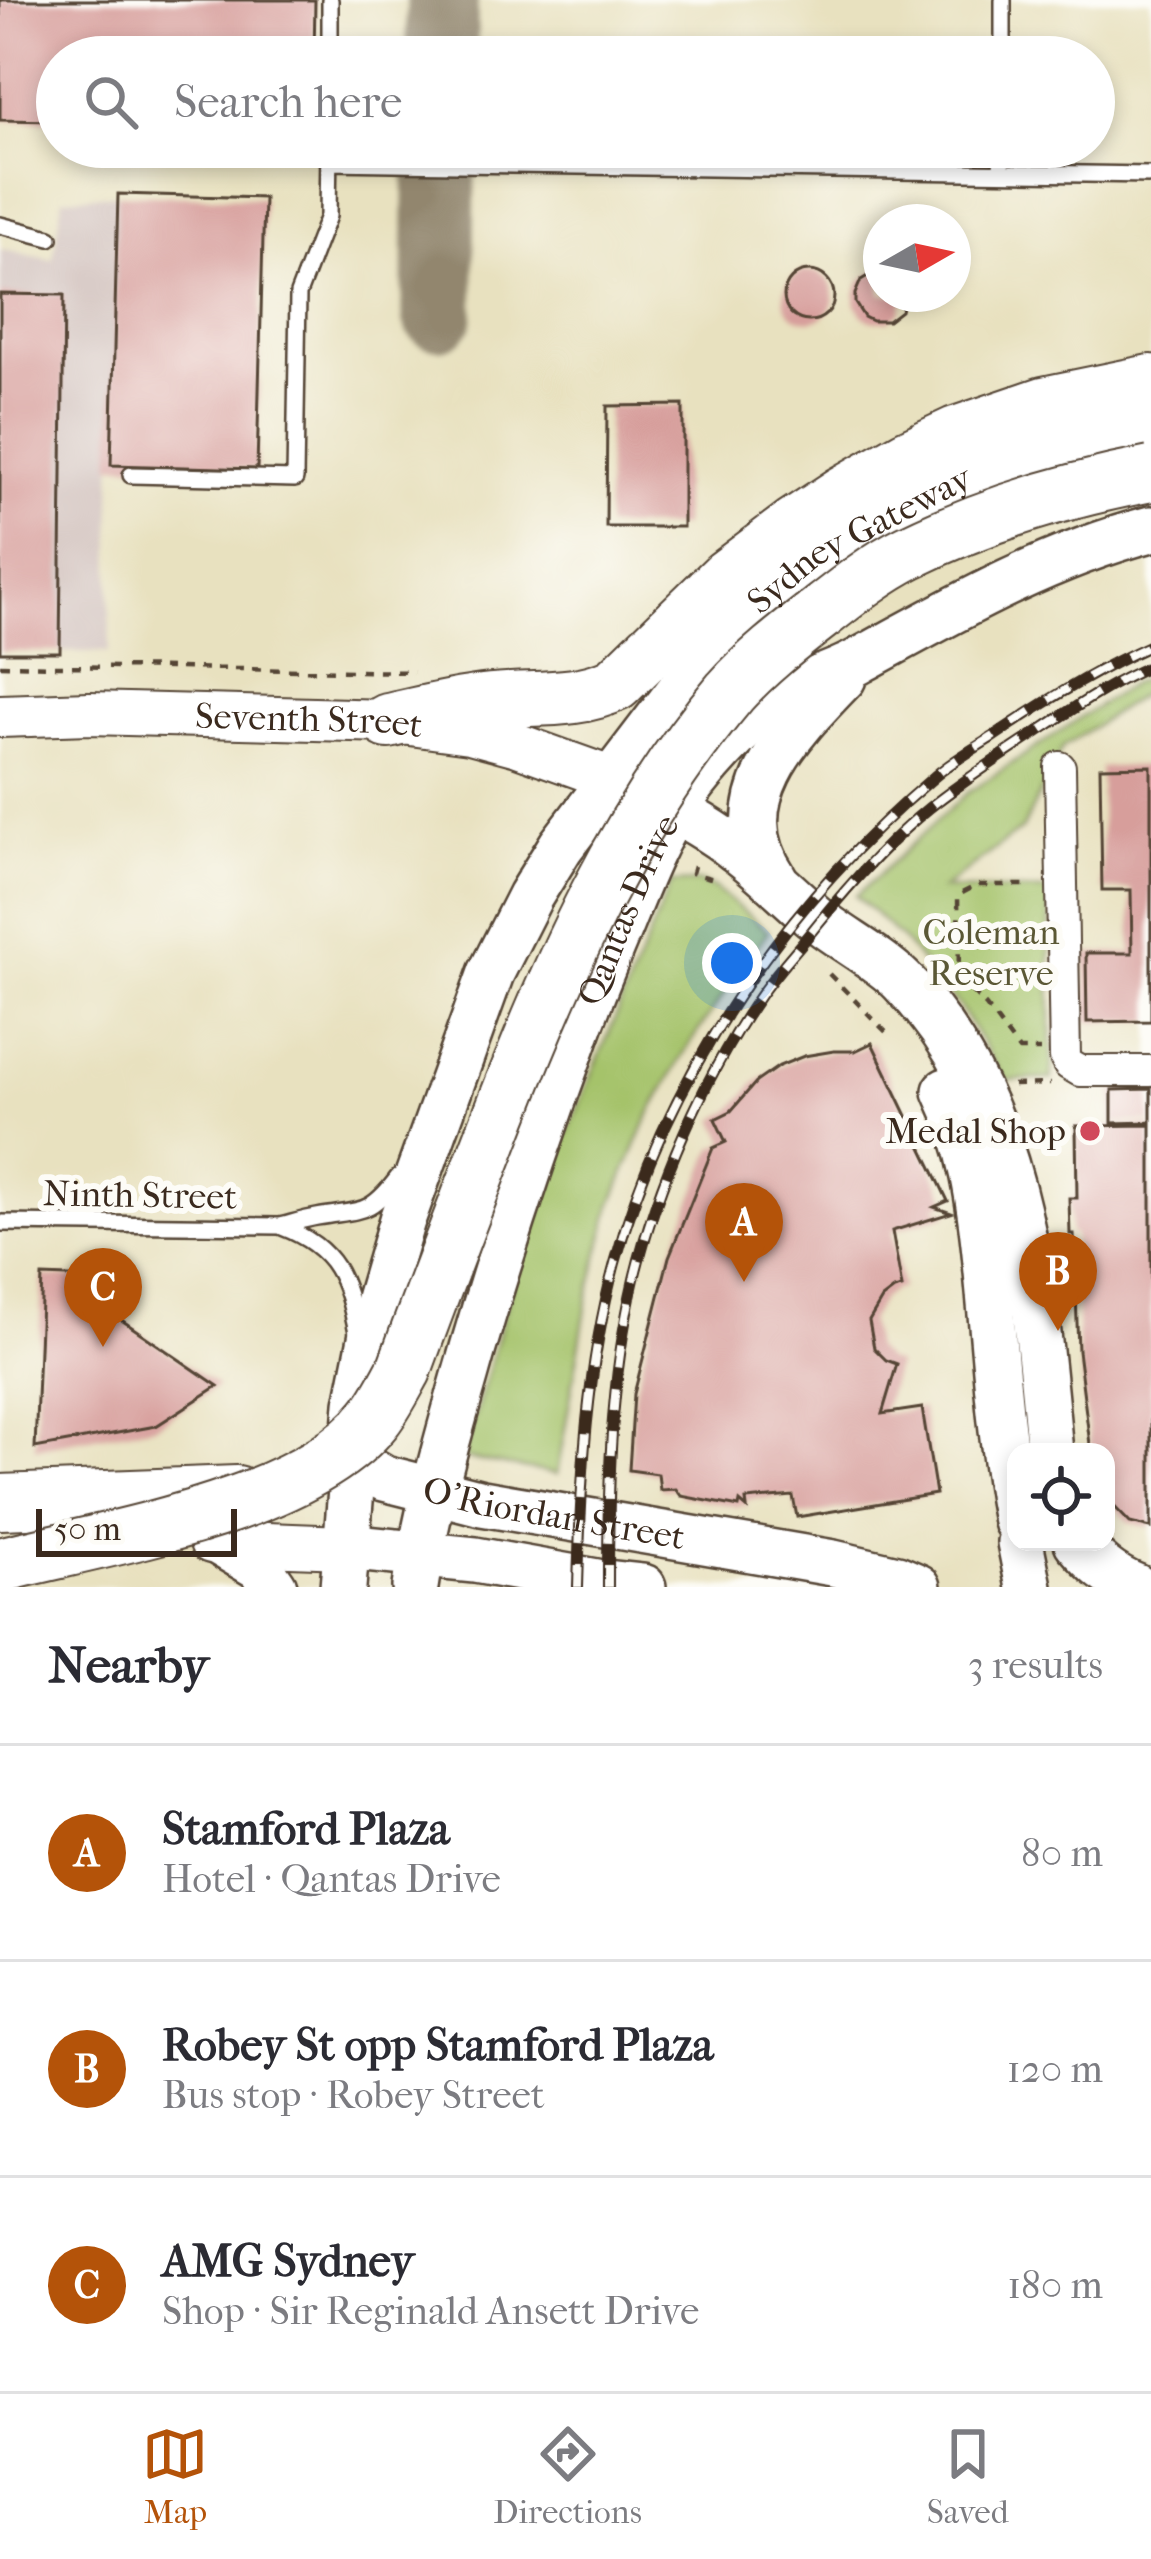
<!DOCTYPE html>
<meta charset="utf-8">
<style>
body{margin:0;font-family:"IM FELL French Canon",serif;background:#f7f7f7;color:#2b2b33}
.controls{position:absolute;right:36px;bottom:36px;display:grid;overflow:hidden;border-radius:24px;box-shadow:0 6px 18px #0003}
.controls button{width:108px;height:108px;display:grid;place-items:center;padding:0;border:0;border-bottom:3px solid #e1e1e2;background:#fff;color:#2b2b33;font:60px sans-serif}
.compass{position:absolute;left:863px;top:204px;width:108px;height:108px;border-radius:50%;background:#fff;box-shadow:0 6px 18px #0003;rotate:81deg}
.scale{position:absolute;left:36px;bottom:30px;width:201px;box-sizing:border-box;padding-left:12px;border:6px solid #3b2a1e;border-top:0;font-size:33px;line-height:42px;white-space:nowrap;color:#3b2a1e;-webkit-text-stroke:9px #fdfcf7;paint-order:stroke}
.you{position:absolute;left:732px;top:963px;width:42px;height:42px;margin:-30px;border:9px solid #fff;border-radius:50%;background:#1a73e8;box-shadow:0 0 0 18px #1a73e833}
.badge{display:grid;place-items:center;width:78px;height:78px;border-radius:50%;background:#b45309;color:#fff;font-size:39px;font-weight:700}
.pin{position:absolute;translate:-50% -99px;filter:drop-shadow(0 3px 6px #0008)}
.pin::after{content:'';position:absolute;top:63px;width:42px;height:36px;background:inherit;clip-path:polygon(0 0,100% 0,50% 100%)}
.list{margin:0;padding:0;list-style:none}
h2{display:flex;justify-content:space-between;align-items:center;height:156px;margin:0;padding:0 48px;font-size:51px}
h2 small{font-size:39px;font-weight:400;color:#7c7c81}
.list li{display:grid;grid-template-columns:78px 1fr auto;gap:36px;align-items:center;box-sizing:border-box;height:216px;padding:0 48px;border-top:3px solid #e1e1e2}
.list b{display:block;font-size:45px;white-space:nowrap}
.list p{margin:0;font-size:39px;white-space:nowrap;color:#7c7c81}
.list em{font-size:39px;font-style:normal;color:#7c7c81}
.icon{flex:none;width:66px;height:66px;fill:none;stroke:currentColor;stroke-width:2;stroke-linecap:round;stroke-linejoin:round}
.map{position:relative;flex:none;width:1151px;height:1587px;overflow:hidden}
.search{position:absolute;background:#fff;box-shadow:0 6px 18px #0003;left:36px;right:36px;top:36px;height:132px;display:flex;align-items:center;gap:30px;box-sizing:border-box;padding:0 42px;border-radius:66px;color:#7c7c81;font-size:45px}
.sheet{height:804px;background:#fff}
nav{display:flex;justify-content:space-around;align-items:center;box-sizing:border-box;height:168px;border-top:3px solid #e1e1e2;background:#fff;font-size:33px;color:#7c7c81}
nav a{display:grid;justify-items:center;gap:6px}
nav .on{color:#b45309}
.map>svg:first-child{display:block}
.industrial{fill:#d0c0bc}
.green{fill:#a5c36a;stroke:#707644;stroke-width:3}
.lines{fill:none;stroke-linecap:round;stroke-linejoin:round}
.taxiway{stroke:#92866e;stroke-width:72}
.building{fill:#d79e9b}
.lane-casing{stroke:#554536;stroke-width:20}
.street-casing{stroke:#554536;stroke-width:34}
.secondary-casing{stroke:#554536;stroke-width:46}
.primary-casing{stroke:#554536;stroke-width:50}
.highway-casing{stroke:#554536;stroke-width:58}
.path{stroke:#554536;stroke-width:4.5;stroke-dasharray:9 9;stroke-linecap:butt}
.lane{stroke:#fff;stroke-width:15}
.street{stroke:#fff;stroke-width:30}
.secondary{stroke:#fff;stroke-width:42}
.primary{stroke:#fff;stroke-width:45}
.highway{stroke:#fff;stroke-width:54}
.rail-casing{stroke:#3b2a1e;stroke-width:12}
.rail{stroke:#fdfcf7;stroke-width:8;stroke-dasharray:22;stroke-linecap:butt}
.highway-bridge-casing{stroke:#554536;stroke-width:58;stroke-linecap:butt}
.highway-bridge{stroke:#fff;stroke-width:54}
.poi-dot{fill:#d1495b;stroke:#fdfcf7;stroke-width:4.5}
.labels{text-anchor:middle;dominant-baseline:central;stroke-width:12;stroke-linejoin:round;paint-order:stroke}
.street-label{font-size:36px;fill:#3b2a1e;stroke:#fdfcf7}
.park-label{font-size:36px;fill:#5b5835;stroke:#fdfcf7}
.poi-label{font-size:36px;fill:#3b2a1e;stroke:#fdfcf7;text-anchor:end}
</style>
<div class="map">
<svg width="1151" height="1587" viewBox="0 0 1151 1587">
<rect width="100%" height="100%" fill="#fdfcf7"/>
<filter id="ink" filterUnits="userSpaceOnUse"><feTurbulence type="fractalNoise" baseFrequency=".00833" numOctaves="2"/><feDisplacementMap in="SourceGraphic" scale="24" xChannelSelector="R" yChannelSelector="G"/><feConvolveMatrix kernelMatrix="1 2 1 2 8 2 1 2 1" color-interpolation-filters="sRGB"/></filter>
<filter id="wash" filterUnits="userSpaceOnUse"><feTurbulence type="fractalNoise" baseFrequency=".004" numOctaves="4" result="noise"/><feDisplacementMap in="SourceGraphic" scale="48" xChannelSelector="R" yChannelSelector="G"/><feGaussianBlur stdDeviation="2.7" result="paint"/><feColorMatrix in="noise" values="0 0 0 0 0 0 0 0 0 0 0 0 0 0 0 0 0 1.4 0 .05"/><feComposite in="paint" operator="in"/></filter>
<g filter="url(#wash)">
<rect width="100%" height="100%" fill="#e8e1bf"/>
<!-- industrial -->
<path class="industrial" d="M118 194 109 652H0V249L53 260 63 198Z"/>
<!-- green -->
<path class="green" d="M1151 677V688L1062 748 1023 828 942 889 1049 891 1052 1079 1005 1080 959 1006 900 937 856 896 966 794 1134 682Z
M700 882 714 888 768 931 688 1046 648 1118 611 1206 588 1297 557 1474 463 1458 528 1228 671 883Z"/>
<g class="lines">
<!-- taxiway -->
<path class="taxiway" d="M442 57V0
M438 314 440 147"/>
</g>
<g id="blocks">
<!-- building -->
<path class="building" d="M0 0H315L314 57H57V121L0 120Z
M118 194 264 198 257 469 111 465Z
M784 296a25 25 0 1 1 50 0a25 25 0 1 1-50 0Z
M876 271H881V294H905L901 311 888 321H872L864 317 855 303V294L861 280Z
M0 294 64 295 60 652H0Z
M683 405V527H606L607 406Z
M1151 766V1021L1087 1022 1086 953H1132L1131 890H1102L1100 767Z
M872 1043 948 1201 934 1207 951 1213 892 1231 902 1288 894 1290 882 1299 869 1321 874 1348 886 1360 897 1364 882 1414 922 1408 936 1494 797 1517 793 1496 746 1500 747 1508 740 1502 739 1507 681 1496 676 1489 660 1490 658 1474 629 1470 634 1394 669 1257 713 1148 726 1142 715 1119 731 1111 756 1082 779 1066 804 1056 834 1051H855Z
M1151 1089V1122L1112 1123V1090Z
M1151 1125V1528L1130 1523 1106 1498V1452H1091L1078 1351 1074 1234H1070L1069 1198H1077L1076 1126Z
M42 1276 118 1279 117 1317 218 1386 156 1426 35 1448Z"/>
</g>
</g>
<g filter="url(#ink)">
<use href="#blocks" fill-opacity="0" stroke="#554536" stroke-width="3"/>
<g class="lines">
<defs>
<path id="lane" d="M330 57V0
M1003 57V0
M328 162 1151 175
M1001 171 1002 147
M0 225 50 238
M131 475 295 479 298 294 328 216 329 147
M0 1223 280 1226C292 1223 305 1219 317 1217 362 1209 369 1216 399 1176
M282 1227C337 1248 346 1279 357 1332"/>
<path id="street" d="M1060 767 1065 1058 1068 1064 1080 1071H1151"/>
<g id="secondary">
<path id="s1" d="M0 716 90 713 388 721 470 732 518 745 610 778"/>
<path d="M211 1542 345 1547"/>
</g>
<g id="primary">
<path d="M651 798C681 813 711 829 737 850 764 870 787 894 813 916 840 938 879 958 902 981 1024 1106 1034 1288 1050 1452"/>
<path d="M774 878C722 800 791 732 843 678"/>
<path d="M946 1091C972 1145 980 1203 986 1262 995 1348 999 1436 1016 1521"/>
<path id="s2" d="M355 1436 360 1456 367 1468 384 1478 408 1484 482 1503 833 1563 897 1578 918 1587"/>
<path d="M218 1542 260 1567 274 1587"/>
<path d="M1020 1542 1029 1587"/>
<path d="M1077 1542C1094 1562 1111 1577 1136 1587"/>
<path d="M345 1547 475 1560 597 1582 643 1587"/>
<path id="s3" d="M343 1587 358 1404 379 1299 402 1220 491 973 530 896 561 846 700 664 746 612 813 555 963 478 1071 444 1151 430"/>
<path id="s4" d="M415 1587C427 1506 451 1426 473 1348 503 1246 536 1145 573 1045 588 1002 606 960 623 918 638 882 652 844 674 811 698 773 731 739 764 709 792 684 830 678 861 660 954 609 1048 556 1151 529"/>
</g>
<path id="highway" d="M388 721C420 714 451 706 483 702 529 696 573 704 616 684L726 577 795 525 842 494 907 457 956 434 1044 404 1151 382
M0 1502 237 1493"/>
</defs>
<!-- lane casing -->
<use href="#lane" class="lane-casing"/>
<!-- street casing -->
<use href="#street" class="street-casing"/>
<!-- secondary casing -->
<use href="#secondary" class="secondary-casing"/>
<!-- primary casing -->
<use href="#primary" class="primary-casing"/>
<!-- highway casing -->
<use href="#highway" class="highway-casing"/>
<!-- path -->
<path class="path" d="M0 665 414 672
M694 866 692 873 714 879
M942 970 959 979 958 895 978 885H1032
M829 974 888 1034
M959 979 986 1006 1019 1050H1040
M1013 1085 1050 1084"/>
<!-- lane -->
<use href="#lane" class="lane"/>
<!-- street -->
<use href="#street" class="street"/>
<!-- secondary -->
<use href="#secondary" class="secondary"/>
<!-- primary -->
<use href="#primary" class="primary"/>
<!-- highway -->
<use href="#highway" class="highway"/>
<defs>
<path id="rail" d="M578 1587C581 1478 586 1369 615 1263 666 1075 786 902 934 777 952 761 974 749 994 736 1044 702 1095 670 1151 645
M608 1587C608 1483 610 1381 634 1279 657 1184 703 1078 759 997 776 972 797 950 816 926 850 884 887 842 929 808 962 782 998 758 1033 735 1071 710 1110 683 1151 666"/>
</defs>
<!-- rail casing -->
<use href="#rail" class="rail-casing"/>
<!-- rail -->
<use href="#rail" class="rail"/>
<defs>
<path id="highway-bridge" d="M0 1565C106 1538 305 1507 375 1418 386 1404 395 1386 404 1370 435 1285 468 1199 501 1114 560 962 624 818 730 692 756 663 788 638 819 614 847 592 877 568 909 552 986 514 1067 490 1151 474"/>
</defs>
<!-- highway-bridge casing -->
<use href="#highway-bridge" class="highway-bridge-casing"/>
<!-- highway-bridge -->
<use href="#highway-bridge" class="highway-bridge"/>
</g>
</g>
<!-- markers -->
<circle class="poi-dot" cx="1090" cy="1131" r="12"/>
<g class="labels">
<!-- street labels -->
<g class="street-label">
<text stroke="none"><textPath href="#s3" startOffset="1215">Sydney Gateway</textPath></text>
<text stroke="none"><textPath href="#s1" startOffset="309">Seventh Street</textPath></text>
<text stroke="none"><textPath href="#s4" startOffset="711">Qantas Drive</textPath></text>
<text transform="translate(140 1195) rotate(1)">Ninth Street</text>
<text stroke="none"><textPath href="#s2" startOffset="228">O'Riordan Street</textPath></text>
</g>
<!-- park labels -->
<g class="park-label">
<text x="991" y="932">Coleman<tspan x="991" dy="41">Reserve</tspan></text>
</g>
<!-- poi labels -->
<g class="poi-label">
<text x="1066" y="1131">Medal Shop</text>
</g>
</g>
</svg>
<div class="controls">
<button><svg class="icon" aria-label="locate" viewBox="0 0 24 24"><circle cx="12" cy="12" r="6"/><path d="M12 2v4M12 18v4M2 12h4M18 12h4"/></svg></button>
</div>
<svg class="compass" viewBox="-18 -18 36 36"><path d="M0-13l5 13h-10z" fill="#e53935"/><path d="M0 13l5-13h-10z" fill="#7c7c81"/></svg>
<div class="scale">50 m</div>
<div class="you"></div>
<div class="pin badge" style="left:744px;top:1282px">A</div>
<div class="pin badge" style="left:1058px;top:1331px">B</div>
<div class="pin badge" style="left:103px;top:1347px">C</div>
<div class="search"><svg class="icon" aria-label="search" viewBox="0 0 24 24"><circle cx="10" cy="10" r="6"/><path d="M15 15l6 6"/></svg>Search here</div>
</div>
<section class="sheet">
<h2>Nearby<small>3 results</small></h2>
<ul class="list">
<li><span class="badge">A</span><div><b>Stamford Plaza</b><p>Hotel · Qantas Drive</p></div><em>80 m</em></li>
<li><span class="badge">B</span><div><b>Robey St opp Stamford Plaza</b><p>Bus stop · Robey Street</p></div><em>120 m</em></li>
<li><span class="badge">C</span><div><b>AMG Sydney</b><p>Shop · Sir Reginald Ansett Drive</p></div><em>180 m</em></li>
</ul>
</section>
<nav>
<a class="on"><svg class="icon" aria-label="map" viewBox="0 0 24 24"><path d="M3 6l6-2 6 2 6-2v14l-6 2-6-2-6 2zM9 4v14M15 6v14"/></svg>Map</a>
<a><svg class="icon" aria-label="directions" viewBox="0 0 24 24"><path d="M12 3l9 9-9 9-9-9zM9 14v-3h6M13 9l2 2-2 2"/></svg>Directions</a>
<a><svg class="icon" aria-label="saved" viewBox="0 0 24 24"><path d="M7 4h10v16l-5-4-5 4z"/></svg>Saved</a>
</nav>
